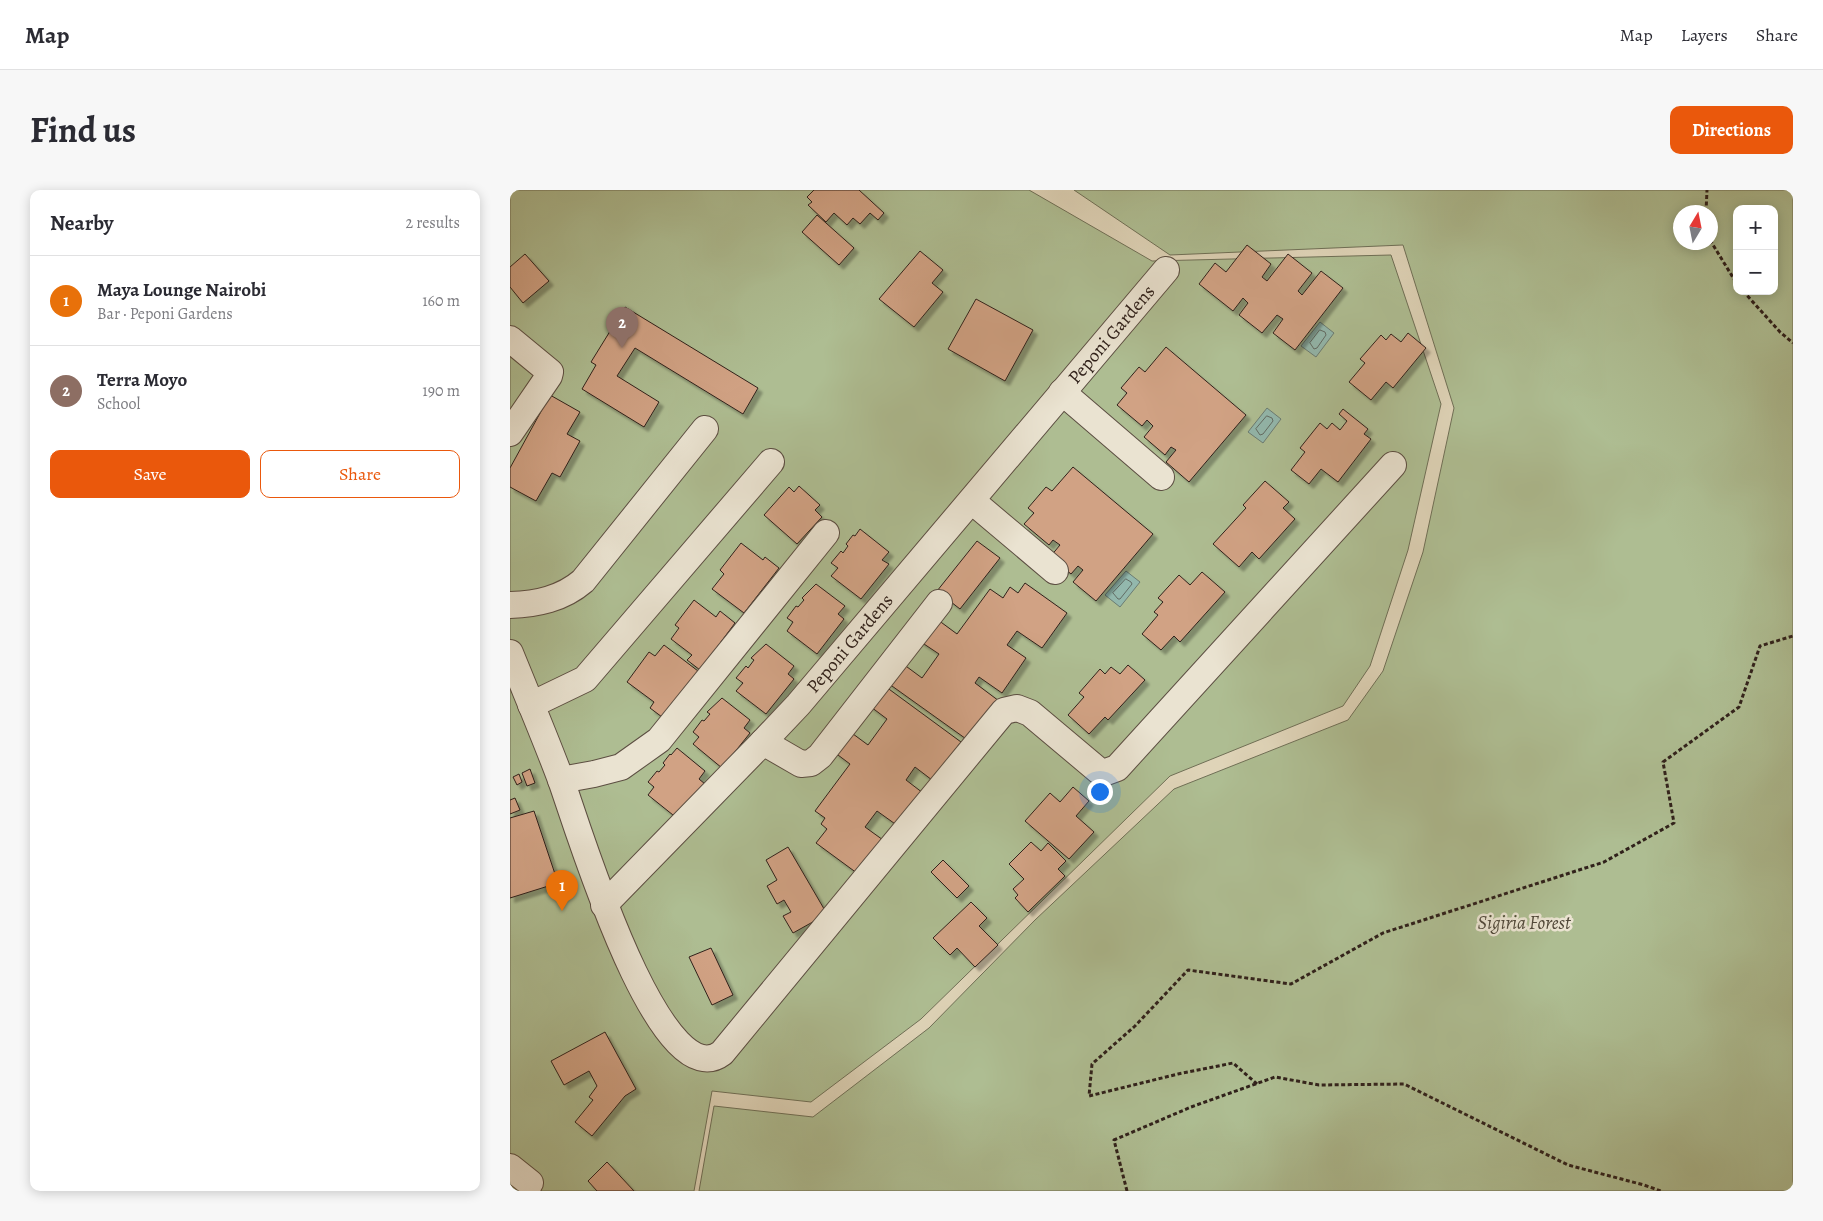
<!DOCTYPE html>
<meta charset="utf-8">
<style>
body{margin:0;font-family:Alegreya,serif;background:#f7f7f7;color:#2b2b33}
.controls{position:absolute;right:15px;top:15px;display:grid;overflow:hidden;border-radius:10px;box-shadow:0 2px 12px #0003}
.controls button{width:45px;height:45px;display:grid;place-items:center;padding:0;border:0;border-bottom:1px solid #e1e1e2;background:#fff;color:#2b2b33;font:25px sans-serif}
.compass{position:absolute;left:1163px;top:15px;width:45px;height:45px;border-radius:50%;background:#fff;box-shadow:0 2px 12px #0003;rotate:10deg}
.you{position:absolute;left:589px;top:601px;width:18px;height:18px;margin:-12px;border:4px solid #fff;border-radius:50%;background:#1a73e8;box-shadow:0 0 0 8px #1a73e833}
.badge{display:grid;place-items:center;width:32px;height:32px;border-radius:50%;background:#ea580c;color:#fff;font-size:16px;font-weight:700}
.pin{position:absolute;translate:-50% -41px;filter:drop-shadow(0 1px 2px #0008)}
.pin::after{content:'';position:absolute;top:26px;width:18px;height:15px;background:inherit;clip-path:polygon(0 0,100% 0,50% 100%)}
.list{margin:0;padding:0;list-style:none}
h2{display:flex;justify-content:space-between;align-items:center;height:65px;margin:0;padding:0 20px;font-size:21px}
h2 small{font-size:16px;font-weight:400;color:#7c7c81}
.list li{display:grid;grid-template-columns:32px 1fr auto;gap:15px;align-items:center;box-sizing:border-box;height:90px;padding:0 20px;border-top:1px solid #e1e1e2}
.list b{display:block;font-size:19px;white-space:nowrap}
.list p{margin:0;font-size:16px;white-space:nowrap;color:#7c7c81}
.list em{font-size:16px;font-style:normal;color:#7c7c81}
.actions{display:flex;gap:10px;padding:15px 20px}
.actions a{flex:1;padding:11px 0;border:1px solid #ea580c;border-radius:10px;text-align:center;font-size:18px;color:#ea580c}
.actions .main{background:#ea580c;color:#fff}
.map{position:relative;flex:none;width:1283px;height:1001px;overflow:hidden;border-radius:10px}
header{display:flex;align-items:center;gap:30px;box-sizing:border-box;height:70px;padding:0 25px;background:#fff;border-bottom:1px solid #e1e1e2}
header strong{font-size:24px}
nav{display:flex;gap:28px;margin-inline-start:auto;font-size:18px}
.intro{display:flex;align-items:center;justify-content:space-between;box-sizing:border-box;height:120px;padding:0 30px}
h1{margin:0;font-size:35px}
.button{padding:12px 22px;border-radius:10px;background:#ea580c;color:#fff;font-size:18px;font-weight:700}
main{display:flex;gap:30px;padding:0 30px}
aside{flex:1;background:#fff;border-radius:10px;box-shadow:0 2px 12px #0003}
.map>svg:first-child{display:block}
.green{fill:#aebd92;stroke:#6f6f56;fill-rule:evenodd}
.water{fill:#93b8ad;stroke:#6b7c73}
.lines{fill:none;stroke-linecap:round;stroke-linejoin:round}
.shore{stroke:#626c64;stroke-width:1}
.building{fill:#d1a284;stroke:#30211b;filter:url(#shadow)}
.minor-casing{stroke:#5c4e42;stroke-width:28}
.path{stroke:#30211b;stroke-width:3;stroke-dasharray:4 2.5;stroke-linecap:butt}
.minor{stroke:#eae3d1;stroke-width:26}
.labels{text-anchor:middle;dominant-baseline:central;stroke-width:5;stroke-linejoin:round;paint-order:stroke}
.street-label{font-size:19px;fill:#30211b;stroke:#eae3d1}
.park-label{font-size:19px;font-style:italic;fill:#504839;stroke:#eae3d1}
</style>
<header>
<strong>Map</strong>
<nav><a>Map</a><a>Layers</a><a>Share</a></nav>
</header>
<div class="intro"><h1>Find us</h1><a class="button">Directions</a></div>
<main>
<aside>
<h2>Nearby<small>2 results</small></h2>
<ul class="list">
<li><span class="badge" style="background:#e8710a">1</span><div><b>Maya Lounge Nairobi</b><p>Bar · Peponi Gardens</p></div><em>160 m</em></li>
<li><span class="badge" style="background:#8d6e63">2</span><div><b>Terra Moyo</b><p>School</p></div><em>190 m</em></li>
</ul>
<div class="actions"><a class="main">Save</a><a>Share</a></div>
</aside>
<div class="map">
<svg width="1283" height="1001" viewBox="0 0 1283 1001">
<defs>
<filter id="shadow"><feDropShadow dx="4.5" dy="4.5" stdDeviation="1" flood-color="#0004"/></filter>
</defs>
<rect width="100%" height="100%" fill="#dfd4b8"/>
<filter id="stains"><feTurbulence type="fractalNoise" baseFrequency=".004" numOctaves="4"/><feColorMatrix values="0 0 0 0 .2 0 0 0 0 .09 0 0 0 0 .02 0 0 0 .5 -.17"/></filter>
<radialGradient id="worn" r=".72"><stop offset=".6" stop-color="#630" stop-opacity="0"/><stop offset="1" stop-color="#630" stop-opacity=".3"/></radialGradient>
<!-- green -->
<path class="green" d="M0 0H519L642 71 881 65 931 214 898 360 860 476 833 516 660 586 411 829 301 912 202 901 184 1001H0Z
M564 0H1283V1001H189L204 916 303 927 419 838 525 730 664 599 838 530 873 481 913 362 944 218 893 55 660 65ZM1227 19H1264V101H1227ZM1170 22H1200V52H1170Z"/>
<!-- water -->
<path class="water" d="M810 132 824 143 806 167 791 156Z
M757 218 771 229 753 253 738 242Z
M616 381 630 392 610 417 595 405Z"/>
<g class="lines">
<!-- shore -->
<path class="shore" d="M810 140 815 142 816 145 807 158 804 159 800 153Z
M757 226 762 228 763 231 753 244 750 245 746 239Z
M616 389 621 392 622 394 610 409H608L603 403Z"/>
</g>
<!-- building -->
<path class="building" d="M304 0H349L374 23 368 30 360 23 350 34 343 28 337 35 324 23 316 32 298 15 302 12 297 7Z
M307 25 344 58 329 75 292 42Z
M737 55 761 74 752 87 757 91 778 64 802 83 788 101 792 105 811 81 833 98 785 160 763 143 773 129 767 125 752 143 729 125 738 113 733 108 723 121 689 94 705 73 716 82Z
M410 61 433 80 422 93 433 102 404 137 369 109Z
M15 64 39 91 13 113 0 97V77Z
M466 109 523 140 495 191 438 159Z
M115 117 248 198 233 224 125 158 107 186 149 212 134 237 72 199 86 175 81 172Z
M898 143 916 158 883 198 876 192 861 210 839 192 855 173 850 169 871 145 876 150 881 144 891 152Z
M656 157 736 225 679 292 656 272 666 260 661 257 655 265 634 247 643 236 637 230 632 236 607 215 617 203 611 198 629 177 635 182Z
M40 205 70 222 57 244 70 251 50 287 42 283 26 311 0 297V278Z
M833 219 858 239 854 244 861 249 828 292 811 279 799 294 781 280 795 262 790 258 810 233 817 239 822 233 830 240 837 231 829 224Z
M563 277 643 344 586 411 563 392 573 380 568 376 561 384 540 367 550 355 543 350 539 355 514 334 524 323 518 318 536 297 542 301Z
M755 291 779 312 773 318 785 329 749 369 742 362 729 377 703 354 736 318 733 315Z
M289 296 310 315 305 320 312 327 287 354 254 325 279 297 284 302Z
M350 339 379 362 372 370 379 374 351 409 321 386 328 378 321 373 331 361 333 363 338 356 336 354 343 345 345 346Z
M467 351 490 368 450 419 427 401Z
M231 353 253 370 255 367 269 378 234 423 202 399 214 384 210 380Z
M692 382 715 402 670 452 664 446 651 460 632 444 648 425 644 422 653 412 648 408 669 385 680 395Z
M515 393 557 423 532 458 507 441 497 455 516 468 492 503 469 487 465 493 489 511 459 551 375 491 389 471 412 488 429 464 408 450 424 427 447 444 480 399 493 408 500 397 508 403Z
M306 394 335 416 328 424 334 429 307 464 277 441 283 432 277 428 286 416 288 417 294 410 292 408Z
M184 410 206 427 210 421 225 433 190 480 177 470 182 465 161 449 169 438 165 435Z
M256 454 284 476 278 484 284 489 256 524 226 501 233 493 226 488 236 476 238 478 244 470 241 468Z
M154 455 188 481 152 527 140 518 144 512 117 492 139 462 145 466Z
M618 475 635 490 598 530 595 527 579 544 558 525 574 507 569 503 590 479 595 484 601 477 610 484Z
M372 494 451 552 422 590 405 577 396 590 413 603 388 636 367 621 355 637 380 655 355 689 306 653 317 639 311 634 315 628 305 621 340 574 324 562 339 541 358 555 377 529 357 514Z
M212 508 240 530 234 538 240 543 212 578 183 554 189 547 183 542 192 530 194 531 200 524 197 522Z
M167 558 195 581 189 589 195 594 168 629 138 605 144 597 138 592 147 581 149 582 155 575 153 573 160 564 161 565Z
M20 579 25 593 17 596 12 583Z
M9 584 12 592 7 595 3 587Z
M563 597 579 611 566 626 584 642 559 669 515 631 540 603 550 612Z
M5 608 10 620 0 624V610Z
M24 621 48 693 0 708V628Z
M521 652 531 661 538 653 556 671 548 679 555 686 518 722 505 708 508 705 503 699 514 689 499 674Z
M278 657 317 724 283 743 273 726 281 722 274 710 267 714 257 696 267 690 256 670Z
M433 670 459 696 447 708 421 682Z
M461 712 477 728 469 736 488 755 465 777 447 758 440 765 423 748Z
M201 758 223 805 202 815 179 767Z
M95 842 126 899 115 906 82 946 65 932 83 910 79 907 87 896 79 881 54 895 41 871Z
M97 972 124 1001H87L78 991Z"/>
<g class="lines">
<defs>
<g id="minor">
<path d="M0 149 40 182 39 186 0 243"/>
<path d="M552 202 651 287"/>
<path d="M462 311 545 381"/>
<path d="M0 415C27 414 52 409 73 391L195 239"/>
<path d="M0 463C17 505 35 547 51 590 65 628 149 911 212 863L494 521 507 518 520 523 589 581 596 582 607 578 883 275"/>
<path d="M21 515 75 489 261 272"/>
<path d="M253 552 291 574 301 573 310 566 429 413"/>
<path d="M51 590 84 584 111 577 149 550 316 343"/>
<path id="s1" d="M94 715 253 552 288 515 656 80"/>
<path d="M0 977 20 993"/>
</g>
</defs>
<!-- minor casing -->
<use href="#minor" class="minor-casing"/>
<!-- path -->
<path class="path" d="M1196 22 1197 0
M1200 50 1227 94
M1233 101 1270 142 1283 153
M747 894 723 873 668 884 579 906 582 874 625 836 678 780 781 794 873 743 1094 672 1164 633 1153 572 1229 517 1250 456 1283 446
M617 1001 604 950 681 917 765 887 809 895 894 894 1058 975 1134 995 1151 1001"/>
<!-- minor -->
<use href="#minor" class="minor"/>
</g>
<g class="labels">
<!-- street labels -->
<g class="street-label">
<text stroke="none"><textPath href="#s1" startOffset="764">Peponi Gardens</textPath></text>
<text stroke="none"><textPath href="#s1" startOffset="359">Peponi Gardens</textPath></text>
</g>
<!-- park labels -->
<g class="park-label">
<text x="1014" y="733">Sigiria Forest</text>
</g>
</g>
<rect width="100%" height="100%" filter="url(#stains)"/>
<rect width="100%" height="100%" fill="url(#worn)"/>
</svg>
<div class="controls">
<button>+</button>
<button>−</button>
</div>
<svg class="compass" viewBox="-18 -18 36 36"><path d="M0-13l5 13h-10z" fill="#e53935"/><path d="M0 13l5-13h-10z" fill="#7c7c81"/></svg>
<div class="you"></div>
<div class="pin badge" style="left:52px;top:721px;background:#e8710a">1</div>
<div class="pin badge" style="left:112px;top:158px;background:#8d6e63">2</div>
</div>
</main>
